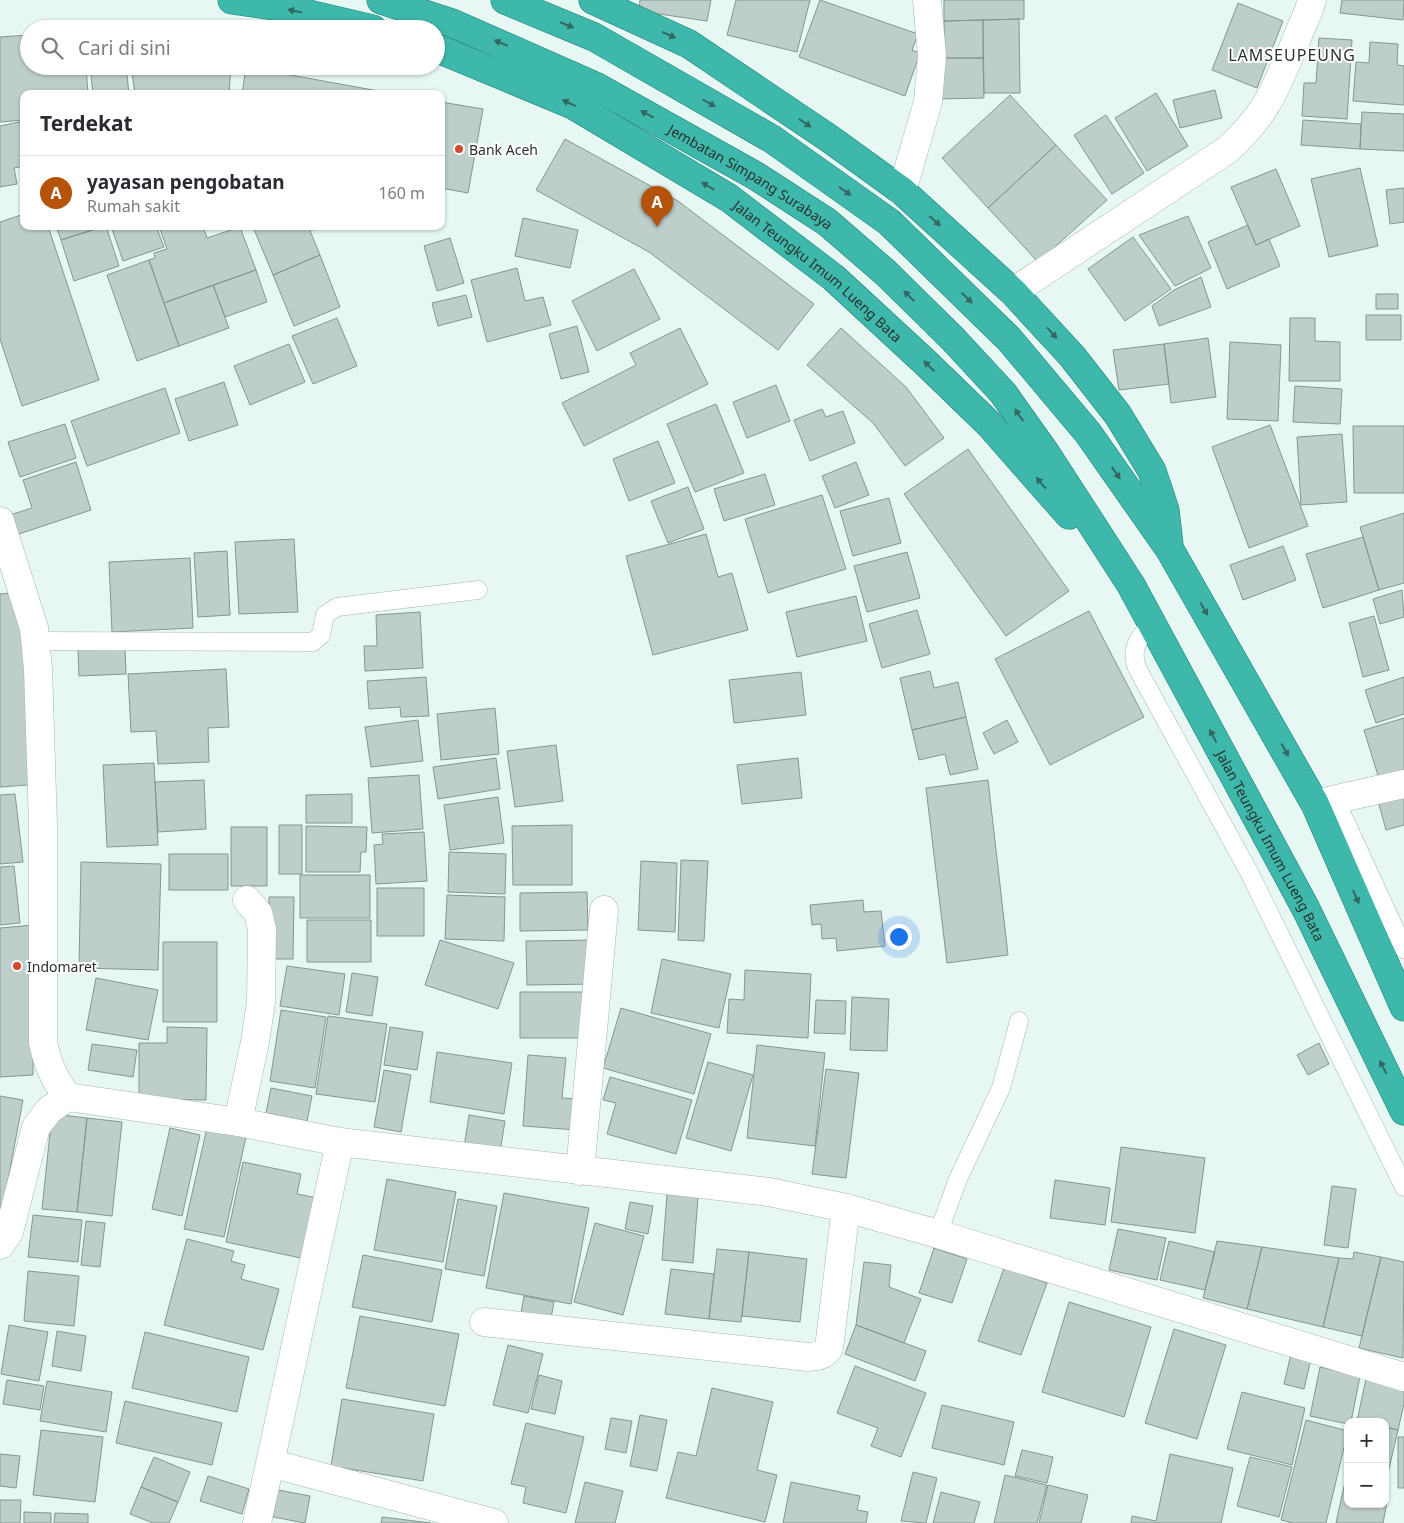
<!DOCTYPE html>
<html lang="id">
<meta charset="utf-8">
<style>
body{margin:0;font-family:"Noto Sans",sans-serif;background:#f7f7f7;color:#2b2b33}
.controls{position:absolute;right:15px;bottom:15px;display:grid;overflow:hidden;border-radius:10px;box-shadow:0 1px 4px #0004}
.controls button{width:45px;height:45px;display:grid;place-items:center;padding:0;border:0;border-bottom:1px solid #e1e1e2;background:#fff;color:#2b2b33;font:25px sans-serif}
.you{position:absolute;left:898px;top:936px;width:18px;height:18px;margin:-12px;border:4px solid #fff;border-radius:50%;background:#1a73e8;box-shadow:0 0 0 8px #1a73e833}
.badge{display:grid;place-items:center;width:32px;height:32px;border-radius:50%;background:#b45309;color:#fff;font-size:16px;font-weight:700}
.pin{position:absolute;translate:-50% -41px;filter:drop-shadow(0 1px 2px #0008)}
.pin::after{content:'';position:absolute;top:26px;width:18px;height:15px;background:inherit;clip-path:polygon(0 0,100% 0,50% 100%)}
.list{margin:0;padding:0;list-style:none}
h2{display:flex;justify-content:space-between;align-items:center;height:65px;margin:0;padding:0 20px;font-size:21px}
h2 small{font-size:16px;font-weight:400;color:#7c7c81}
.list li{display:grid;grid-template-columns:32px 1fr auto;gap:15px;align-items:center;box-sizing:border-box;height:75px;padding:0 20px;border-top:1px solid #e1e1e2}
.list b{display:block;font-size:19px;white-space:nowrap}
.list p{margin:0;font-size:16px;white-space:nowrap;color:#7c7c81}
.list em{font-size:16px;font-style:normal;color:#7c7c81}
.icon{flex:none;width:28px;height:28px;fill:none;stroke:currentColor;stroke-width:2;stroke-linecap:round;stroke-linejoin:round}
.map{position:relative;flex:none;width:1404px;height:1523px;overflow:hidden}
.search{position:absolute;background:#fff;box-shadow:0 1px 4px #0004;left:20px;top:20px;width:425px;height:55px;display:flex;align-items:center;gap:12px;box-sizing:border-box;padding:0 18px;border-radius:28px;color:#7c7c81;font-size:19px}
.panel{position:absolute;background:#fff;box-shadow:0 1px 4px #0004;left:20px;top:90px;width:425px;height:140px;border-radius:10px}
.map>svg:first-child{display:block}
.building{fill:#bececb;stroke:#869692}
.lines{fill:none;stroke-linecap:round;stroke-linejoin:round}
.service-casing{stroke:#a6b6b2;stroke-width:19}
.minor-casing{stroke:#a6b6b2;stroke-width:29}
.trunk-casing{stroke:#187e72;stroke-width:29}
.service{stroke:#fff;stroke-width:18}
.minor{stroke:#fff;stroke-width:28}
.trunk{stroke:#3eb8ab;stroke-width:28}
.oneway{fill:#336761}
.poi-dot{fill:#d3482f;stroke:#fff;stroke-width:2}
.labels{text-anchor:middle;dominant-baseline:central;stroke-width:4;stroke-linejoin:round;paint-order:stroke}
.poi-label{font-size:14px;fill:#2b3130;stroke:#fff;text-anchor:start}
.street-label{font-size:14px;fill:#2b3130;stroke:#fff}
.quarter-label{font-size:16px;letter-spacing:1px;fill:#2b3130;stroke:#fff}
</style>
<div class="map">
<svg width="1404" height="1523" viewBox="0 0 1404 1523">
<rect width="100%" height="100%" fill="#e6f7f4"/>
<!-- building -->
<path class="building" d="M640 0H711L707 21 639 11Z
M736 0H810L797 52 727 35Z
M820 0 918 34 912 50 920 53 905 96 799 57Z
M944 0H1024V19L944 21Z
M1342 0H1404L1403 20 1340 13Z
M1238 3 1283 21 1257 88 1212 70Z
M1019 19 1020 93H984L983 20Z
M983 20V58H945L944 21Z
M29 35V66H86L88 94H24V120L0 122V37Z
M1319 38 1352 40 1347 119 1302 116 1304 83H1316Z
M1370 42 1398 44 1397 65 1404 66V105L1353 101 1356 62 1369 63Z
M938 58H983L984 98 938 99Z
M90 66H126L129 94H93Z
M131 66H231L229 94H135Z
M246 67 395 94H242Z
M1215 90 1222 118 1180 128 1173 100Z
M1156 93 1188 146 1147 171 1115 118Z
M1010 95 1056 145 988 208 942 158Z
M441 102 483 109 468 193 441 188Z
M1362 112 1404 114V151L1360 149Z
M1106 115 1144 173 1112 194 1074 135Z
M1303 120 1361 124 1360 149 1301 145Z
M24 121V166L14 168 17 184 0 187V126Z
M565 139 678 201 814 304 778 350 649 252 536 190Z
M1056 145 1107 200 1038 262 988 208Z
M1360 168 1378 246 1329 257 1311 179Z
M1276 169 1300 226 1256 245 1231 187Z
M1404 188V222L1390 224 1386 190Z
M24 214V226H48L99 380 22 406 0 339V222Z
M1188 216 1211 268 1175 286 1139 235Z
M523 218 578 230 570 268 515 256Z
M1248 225 1256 245 1269 239 1280 266 1227 289 1208 242Z
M56 226H104L61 240Z
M106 226 119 266 74 281 61 240Z
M111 226H156L164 247 123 261Z
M159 226H203L207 238 240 227 256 270 164 303 149 260 155 258 154 253 167 249Z
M308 226 320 255 273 275 253 227Z
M311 226H343L311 230Z
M1133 237 1171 289 1125 321 1088 269Z
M450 238 464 283 437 291 424 246Z
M320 255 340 307 294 326 273 275Z
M149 260 179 346 137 361 107 275Z
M517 268 525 301 543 297 551 325 487 342 471 280Z
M634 269 660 319 597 351 572 301Z
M256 270 267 302 225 317 213 285Z
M1201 277 1211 307 1159 326 1152 306 1174 290Z
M213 285 229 328 179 346 164 303Z
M1376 294H1398V309H1376Z
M466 295 472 317 438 326 432 303Z
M1366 315H1401V340H1366Z
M337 318 357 366 313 384 292 336Z
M1290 318H1315V341L1340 342V381H1289Z
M577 326 589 372 561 379 549 334Z
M680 328 708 384 584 446 562 403 636 365 630 353Z
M841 328 906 387 944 438 905 466 873 423 807 365Z
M1208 338 1216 397 1171 403 1164 344Z
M1230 342 1281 345 1278 421 1227 419Z
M289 344 305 382 250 405 234 366Z
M1164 344 1169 384 1119 390 1113 350Z
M224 382 238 425 189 441 175 399Z
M776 385 790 421 747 438 733 402Z
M1295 386 1342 389 1340 424 1293 422Z
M165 388 180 433 87 466 71 421Z
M716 404 744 473 695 492 667 424Z
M822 409 826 417 843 411 855 443 810 461 794 420Z
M65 424 76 458 20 477 8 442Z
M1270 425 1308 526 1249 548 1212 447Z
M1353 426H1404V493H1354Z
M1342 434 1347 502 1301 505 1297 437Z
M658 441 675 483 629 501 613 459Z
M968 449 1069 591 1006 636 904 494Z
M76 462 91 510 16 535 10 515 32 508 23 480Z
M856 462 869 495 835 508 822 476Z
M765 474 775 505 724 521 714 489Z
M688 487 704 529 668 543 651 501Z
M822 495 846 569 768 593 745 519Z
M889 498 901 543 853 556 840 511Z
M1404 513V583L1379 590 1360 527Z
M706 534 718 577 732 573 748 630 653 655 626 556Z
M1363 537 1379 590 1323 608 1306 554Z
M294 539 298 612 239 614 235 542Z
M1283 546 1296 580 1243 600 1230 565Z
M227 551 230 615 198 617 194 553Z
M907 552 920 598 867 612 854 566Z
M190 558 193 628 112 632 109 562Z
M1402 590 1404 617 1380 624 1373 599Z
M23 592 40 784 0 787V594Z
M856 596 867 641 797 657 786 612Z
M917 610 930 654 882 668 869 624Z
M1089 611 1144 717 1050 765 995 659Z
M420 612 423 668 365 671 364 646H377L376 615Z
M1374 616 1389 670 1363 677 1349 623Z
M125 647 126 674 79 676 78 649Z
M226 669 229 727 208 728 209 762 158 764 156 731 131 732 128 674Z
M930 671 934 688 958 682 966 717 912 730 900 678Z
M801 672 806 715 734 723 729 680Z
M426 677 429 716 401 717 400 707 369 709 367 681Z
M1404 677V714L1376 723 1365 690Z
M495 708 499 754 441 760 437 714Z
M966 717 978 769 950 775 945 754 919 760 912 730Z
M1404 718V775L1380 782 1364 730Z
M418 720 423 761 371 767 365 727Z
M1007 720 1018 742 994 754 983 733Z
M556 745 563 801 515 807 507 751Z
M496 758 500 789 438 799 433 767Z
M798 758 802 798 742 804 737 765Z
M154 763 158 845 107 847 103 765Z
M419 775 423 829 372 833 368 778Z
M204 780 206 829 158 832 155 782Z
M988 780 1008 955 947 963 926 788Z
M1404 789V825L1386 830 1377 797Z
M15 794 23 862 0 864V795Z
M352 794V823H306V795Z
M498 797 504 843 450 850 444 805Z
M279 825H302V874H279Z
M572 825V885H513L512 826Z
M306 826 367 827 366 852H361L360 872H306Z
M231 827H267V886H231Z
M424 832 427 881 376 884 374 845 383 844 382 834Z
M449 852 506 854 505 894 448 892Z
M169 854H228V890H169Z
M681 860 708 861 704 941 678 940Z
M641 861 677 863 675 932 638 930Z
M81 862 161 864 158 970 79 968Z
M14 866 20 923 0 925V867Z
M300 875H370V918H300Z
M377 888H424V936H377Z
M587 892 588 930 520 931V893Z
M447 895 505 897 504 941 445 939Z
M269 897H294L293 959H269Z
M863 900 864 912 881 911 885 946 837 951 836 938 822 939 821 924 812 925 810 905Z
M307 920H371V962H307Z
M34 925 33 1075 0 1077V928Z
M440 940 514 963 498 1009 425 985Z
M595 940V984L527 985 526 941Z
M163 942H217V1022H163Z
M662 959 731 974 719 1028 651 1013Z
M287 966 345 974 339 1015 280 1006Z
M745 970 811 974 808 1038 727 1033 729 999 744 1000Z
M352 973 378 977 372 1016 346 1012Z
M96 978 158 990 148 1040 86 1030Z
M520 992H588V1038H520Z
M852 997 889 999 887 1051 850 1050Z
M816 1000 846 1001 845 1034 814 1033Z
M621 1008 711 1034 694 1094 603 1068Z
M281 1010 326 1017 315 1088 270 1081Z
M328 1016 387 1024 375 1102 316 1094Z
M167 1027 207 1028 206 1100 139 1099V1043H167Z
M390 1027 423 1032 417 1070 384 1065Z
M1319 1043 1329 1064 1308 1075 1297 1055Z
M92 1044 137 1050 133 1077 88 1070Z
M757 1045 825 1053 815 1146 747 1138Z
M437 1052 512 1063 504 1114 430 1102Z
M528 1055 566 1058 562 1098 580 1099 577 1130 523 1126Z
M708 1062 753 1075 731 1151 686 1138Z
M826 1069 859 1073 846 1178 812 1174Z
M384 1070 411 1075 401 1132 374 1127Z
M610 1077 692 1100 676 1154 607 1134 616 1103 603 1100Z
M271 1088 312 1096 307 1121 266 1113Z
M0 1096 23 1100 0 1222Z
M52 1114 87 1118 77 1212 42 1209Z
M469 1115 505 1121 500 1152 464 1147Z
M87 1118 122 1122 112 1216 77 1212Z
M170 1128 200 1135 182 1216 152 1209Z
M207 1128 246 1137 224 1237 184 1229Z
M1121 1147 1205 1158 1195 1233 1111 1222Z
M243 1162 301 1174 297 1194 323 1199 310 1260 226 1242Z
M387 1179 456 1192 443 1262 374 1250Z
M1055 1180 1110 1188 1105 1225 1050 1218Z
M1332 1186 1356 1189 1348 1248 1324 1245Z
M504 1193 589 1208 571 1304 486 1288Z
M667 1194 698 1197 693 1263 662 1260Z
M458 1199 497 1206 484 1276 445 1269Z
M630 1202 653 1206 648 1234 625 1229Z
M33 1215 82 1220 78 1262 28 1257Z
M86 1221 105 1223 100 1267 81 1265Z
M595 1223 644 1236 623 1315 574 1302Z
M1118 1229 1166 1238 1157 1280 1109 1270Z
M187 1239 234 1251 231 1261 245 1265 241 1279 279 1289 263 1350 164 1325Z
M1169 1241 1215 1252 1205 1290 1160 1280Z
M1217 1241 1262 1247 1247 1309 1203 1298Z
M1262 1247 1339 1258 1323 1327 1247 1309Z
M934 1248 967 1259 952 1303 919 1293Z
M717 1249 749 1252 741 1322 709 1319Z
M749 1252 807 1259 800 1322 742 1316Z
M1354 1252 1381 1257 1362 1336 1323 1327 1339 1258 1353 1259Z
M363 1255 442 1270 432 1322 352 1307Z
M1381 1257 1404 1262 1403 1358 1359 1348Z
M864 1262 891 1265 889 1287 921 1299 904 1343 856 1325Z
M1004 1268 1047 1283 1021 1355 978 1341Z
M671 1269 714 1274 709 1319 665 1314Z
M28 1271 79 1276 74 1326 24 1321Z
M524 1296 554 1302 550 1324 520 1319Z
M1069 1302 1151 1327 1124 1417 1042 1392Z
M360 1316 459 1334 445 1406 346 1388Z
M9 1325 48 1332 39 1381 1 1374Z
M856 1325 926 1351 915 1381 845 1354Z
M1174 1329 1226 1345 1197 1439 1145 1423Z
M57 1331 86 1336 81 1371 52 1366Z
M145 1332 249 1357 237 1412 132 1388Z
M508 1345 543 1354 528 1413 493 1405Z
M1291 1354 1311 1359 1304 1389 1284 1384Z
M855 1366 926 1393 901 1457 871 1446 878 1428 837 1413Z
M1320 1367 1360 1376 1351 1422H1348V1424L1310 1416Z
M539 1375 562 1381 555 1414 531 1409Z
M1366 1379 1404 1387V1404L1398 1430 1385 1427V1422L1357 1421Z
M7 1380 44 1386 40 1410 3 1404Z
M47 1381 112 1392 106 1432 40 1421Z
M712 1388 773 1402 757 1470 777 1475 765 1522 666 1498 678 1452 696 1456Z
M1242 1392 1305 1408 1292 1465 1227 1449Z
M342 1399 434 1414 423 1481 331 1466Z
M125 1401 222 1423 212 1465 116 1443Z
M942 1405 1014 1422 1004 1465 932 1448Z
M640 1415 667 1420 657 1471 630 1466Z
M611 1418 632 1421 626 1453 605 1449Z
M1306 1420 1348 1431 1326 1523H1293L1281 1520Z
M526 1423 584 1437 566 1513 523 1503 526 1487 511 1484Z
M1385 1427 1398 1430 1385 1486Z
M41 1430 103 1437 95 1502 33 1495Z
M1398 1437H1404V1488H1398Z
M1022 1450 1053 1457 1047 1483 1015 1476Z
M0 1454 20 1456 16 1488 0 1486Z
M1170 1454 1233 1468 1221 1523H1131L1132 1516 1156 1521Z
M154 1457 190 1472 178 1502 141 1487Z
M1250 1457 1292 1467 1279 1517 1237 1506Z
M913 1472 937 1478 926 1523 901 1521Z
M1005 1475 1047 1485 1037 1523H994Z
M208 1476 249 1489 242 1514 200 1501Z
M585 1482 623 1491 615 1523H575Z
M791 1482 860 1496 857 1510 868 1512 866 1523H783Z
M1345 1482 1348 1483V1504H1385V1491L1389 1492 1383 1523H1336Z
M1048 1485 1088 1495 1081 1523H1039Z
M141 1487 178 1502 169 1523H153L130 1514Z
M278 1490 310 1496 305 1523 273 1517Z
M941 1492 980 1502 974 1523H933Z
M0 1500H21L20 1523H0Z
M24 1512 51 1513V1523H24Z
M55 1513 88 1514V1523H54Z
M382 1517 431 1523H381Z"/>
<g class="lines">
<defs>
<path id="service" d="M1152 623C1139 638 1130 647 1137 668L1249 872 1404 1187
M35 641 313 642 321 635 325 615 337 607 478 590
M1335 799 1404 949
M938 1234 958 1179 1001 1088 1019 1021"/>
<path id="minor" d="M902 191 928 102 932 56 927 0
M1013 292 1227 150C1266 115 1275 90 1295 43 1300 29 1308 15 1312 0
M0 521 34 628 38 669 43 825V1043C48 1065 54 1079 68 1097L238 1122 340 1142
M1315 804 1404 784
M238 1122 255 1042 261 1002 262 929 258 913 247 900
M580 1171 604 910
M0 1245 9 1232 36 1127 49 1110 68 1097
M484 1322 808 1357C818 1356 823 1356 829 1348L846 1208
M270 1463 494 1523
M257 1523 340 1142 769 1192 846 1208 938 1234 1404 1377"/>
<g id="trunk">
<path d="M232 0 274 6 373 29"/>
<path id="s1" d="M381 0 452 23 595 86 756 176 827 222 886 273 953 339 1003 393 1047 455 1131 585 1306 909 1404 1111"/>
<path d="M505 0 594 37 772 139 889 222 1009 339 1088 433 1170 550 1315 804 1404 1007"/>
<path d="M593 0 689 44 830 139 902 191 1013 292 1072 356 1118 415 1152 471 1165 510 1169 545"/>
<path id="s2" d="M436 48 573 105 729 198 834 278 927 364 989 424 1069 515"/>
</g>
</defs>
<!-- service casing -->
<use href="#service" class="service-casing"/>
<!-- minor casing -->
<use href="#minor" class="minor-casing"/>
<!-- trunk casing -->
<use href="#trunk" class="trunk-casing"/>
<!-- service -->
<use href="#service" class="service"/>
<!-- minor -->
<use href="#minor" class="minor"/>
<!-- trunk -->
<use href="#trunk" class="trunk"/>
</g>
<!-- one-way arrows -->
<defs><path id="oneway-solid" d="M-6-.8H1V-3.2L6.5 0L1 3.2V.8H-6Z" transform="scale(1.25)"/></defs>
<g class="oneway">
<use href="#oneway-solid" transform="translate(295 11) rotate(-168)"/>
<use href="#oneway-solid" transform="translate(567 25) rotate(22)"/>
<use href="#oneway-solid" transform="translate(669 35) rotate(24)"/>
<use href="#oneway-solid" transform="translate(501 43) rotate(-157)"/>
<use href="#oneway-solid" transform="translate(569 103) rotate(-155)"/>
<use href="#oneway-solid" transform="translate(709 103) rotate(30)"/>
<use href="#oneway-solid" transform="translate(647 114) rotate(-152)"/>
<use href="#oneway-solid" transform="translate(805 123) rotate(34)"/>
<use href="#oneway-solid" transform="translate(708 186) rotate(-149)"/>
<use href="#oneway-solid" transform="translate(845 191) rotate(35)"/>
<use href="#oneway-solid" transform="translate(935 221) rotate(42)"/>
<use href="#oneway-solid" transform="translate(909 296) rotate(-136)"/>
<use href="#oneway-solid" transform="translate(967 298) rotate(44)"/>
<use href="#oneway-solid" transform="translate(1052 333) rotate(48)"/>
<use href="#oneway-solid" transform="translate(929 366) rotate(-136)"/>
<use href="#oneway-solid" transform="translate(1019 415) rotate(-125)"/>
<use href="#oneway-solid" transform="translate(1116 473) rotate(55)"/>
<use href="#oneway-solid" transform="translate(1041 483) rotate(-131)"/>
<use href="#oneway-solid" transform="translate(1204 609) rotate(60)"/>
<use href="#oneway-solid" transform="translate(1213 736) rotate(-118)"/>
<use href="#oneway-solid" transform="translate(1285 750) rotate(61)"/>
<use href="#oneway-solid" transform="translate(1356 897) rotate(66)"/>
<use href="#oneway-solid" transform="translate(1383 1067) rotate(-116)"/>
</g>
<!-- markers -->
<g class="poi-dot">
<circle cx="459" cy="149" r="5"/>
<circle cx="17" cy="966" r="5"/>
</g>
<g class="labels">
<!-- poi labels -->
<g class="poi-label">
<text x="469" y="149">Bank Aceh</text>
<text x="27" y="966">Indomaret</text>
</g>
<!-- street labels -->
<g class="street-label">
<text stroke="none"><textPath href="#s1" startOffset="411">Jembatan Simpang Surabaya</textPath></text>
<text stroke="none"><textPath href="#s2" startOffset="445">Jalan Teungku Imum Lueng Bata</textPath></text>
<text stroke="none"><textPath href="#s1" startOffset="1272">Jalan Teungku Imum Lueng Bata</textPath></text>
</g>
<!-- quarter labels -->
<g class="quarter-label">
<text x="1292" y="55">LAMSEUPEUNG</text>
</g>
</g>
</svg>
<div class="controls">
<button>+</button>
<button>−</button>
</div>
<div class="you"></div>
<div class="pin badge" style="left:657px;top:227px">A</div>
<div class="search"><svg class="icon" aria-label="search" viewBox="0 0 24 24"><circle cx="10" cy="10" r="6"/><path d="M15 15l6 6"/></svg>Cari di sini</div>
<section class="panel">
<h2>Terdekat<small></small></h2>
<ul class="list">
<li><span class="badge">A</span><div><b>yayasan pengobatan</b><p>Rumah sakit</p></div><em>160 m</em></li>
</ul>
</section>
</div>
